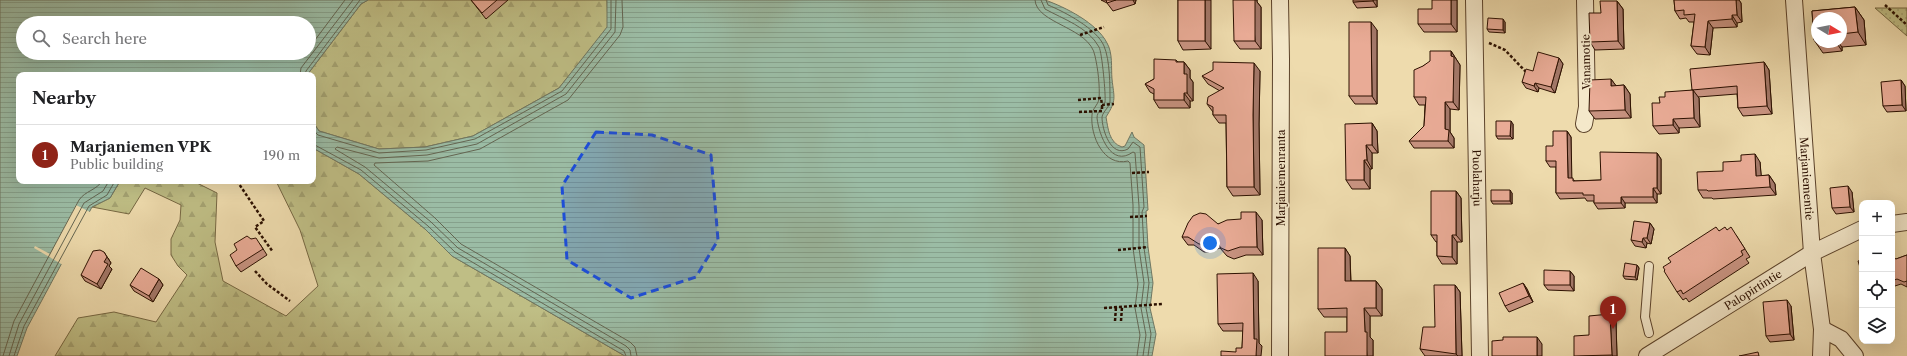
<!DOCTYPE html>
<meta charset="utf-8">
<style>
body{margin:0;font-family:"Libre Caslon Text",serif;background:#f2f2f2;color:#202124}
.controls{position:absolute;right:12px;bottom:12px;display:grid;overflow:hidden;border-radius:8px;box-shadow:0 4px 16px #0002}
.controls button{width:36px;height:36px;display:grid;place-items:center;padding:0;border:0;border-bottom:1px solid #e0e0e0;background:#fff;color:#202124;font:20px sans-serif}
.compass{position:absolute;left:1811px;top:12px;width:36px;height:36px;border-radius:50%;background:#fff;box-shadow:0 4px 16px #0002;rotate:100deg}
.you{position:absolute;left:1210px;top:243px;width:14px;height:14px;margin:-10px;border:3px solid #fff;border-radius:50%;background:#1a73e8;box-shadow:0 0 0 6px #1a73e833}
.badge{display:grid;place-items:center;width:26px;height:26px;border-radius:50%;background:#8f2418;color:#fff;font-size:13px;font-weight:700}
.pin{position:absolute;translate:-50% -33px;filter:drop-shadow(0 1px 2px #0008)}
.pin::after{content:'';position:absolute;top:21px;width:14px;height:12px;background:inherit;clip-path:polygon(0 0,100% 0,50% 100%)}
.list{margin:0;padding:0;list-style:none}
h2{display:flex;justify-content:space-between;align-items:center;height:52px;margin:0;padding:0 16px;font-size:17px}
h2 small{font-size:13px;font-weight:400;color:#757577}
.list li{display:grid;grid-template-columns:26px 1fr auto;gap:12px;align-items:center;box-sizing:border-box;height:60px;padding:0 16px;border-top:1px solid #e0e0e0}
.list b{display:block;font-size:15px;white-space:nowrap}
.list p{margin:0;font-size:13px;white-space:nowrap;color:#757577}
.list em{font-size:13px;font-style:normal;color:#757577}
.icon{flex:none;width:22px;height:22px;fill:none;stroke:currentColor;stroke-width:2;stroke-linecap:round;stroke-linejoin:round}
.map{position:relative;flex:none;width:1907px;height:356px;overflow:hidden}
.search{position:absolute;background:#fff;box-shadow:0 4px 16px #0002;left:16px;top:16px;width:300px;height:44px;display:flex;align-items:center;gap:10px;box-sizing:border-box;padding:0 14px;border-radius:22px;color:#757577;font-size:15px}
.panel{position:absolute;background:#fff;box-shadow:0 4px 16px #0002;left:16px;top:72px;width:300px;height:112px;border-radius:8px}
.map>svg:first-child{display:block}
.forest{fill:url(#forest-firs);stroke:#766742}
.park{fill:url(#park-dots);stroke:#766742}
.water{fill:url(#water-rules);stroke:#6f7763;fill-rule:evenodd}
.pier{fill:#eedbad}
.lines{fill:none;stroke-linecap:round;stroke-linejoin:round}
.shore{stroke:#646652;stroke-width:1}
.service-casing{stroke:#5c432b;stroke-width:10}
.minor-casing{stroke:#5c432b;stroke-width:18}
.path{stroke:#2c1000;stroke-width:2.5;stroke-dasharray:3 2;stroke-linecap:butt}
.service{stroke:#f4e8ca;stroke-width:8}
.minor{stroke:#f4e8ca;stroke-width:16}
.wall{fill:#c89381;stroke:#2c1000;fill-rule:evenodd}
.shaded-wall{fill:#a37869;stroke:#2c1000}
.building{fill:#e9ab96;stroke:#2c1000}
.marked{fill:#1d4ed8;fill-opacity:0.2;stroke:#1d4ed8;stroke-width:3;stroke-dasharray:8 5;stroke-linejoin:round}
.labels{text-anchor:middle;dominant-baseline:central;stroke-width:3.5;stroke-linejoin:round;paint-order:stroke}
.street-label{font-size:11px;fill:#2c1000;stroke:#f4e8ca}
</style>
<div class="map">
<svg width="1907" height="356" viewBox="0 0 1907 356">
<defs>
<pattern id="forest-firs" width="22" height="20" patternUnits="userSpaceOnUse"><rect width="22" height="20" fill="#bfbe85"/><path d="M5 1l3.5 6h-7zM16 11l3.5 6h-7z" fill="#a4a271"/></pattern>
<pattern id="park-dots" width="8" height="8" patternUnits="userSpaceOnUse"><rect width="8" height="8" fill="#bfbe85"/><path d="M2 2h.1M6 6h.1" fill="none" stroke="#a4a271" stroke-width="1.8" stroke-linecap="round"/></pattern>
<pattern id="water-rules" width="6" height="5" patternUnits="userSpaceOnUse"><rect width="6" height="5" fill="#9bbca5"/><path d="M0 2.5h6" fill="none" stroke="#86a18c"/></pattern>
</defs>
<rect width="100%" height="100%" fill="#eedbad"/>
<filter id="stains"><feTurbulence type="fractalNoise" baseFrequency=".005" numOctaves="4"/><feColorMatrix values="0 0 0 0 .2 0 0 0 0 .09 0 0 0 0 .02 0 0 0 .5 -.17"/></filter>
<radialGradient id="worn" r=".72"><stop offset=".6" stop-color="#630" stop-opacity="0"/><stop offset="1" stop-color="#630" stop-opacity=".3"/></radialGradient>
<!-- forest -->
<path class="forest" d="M368 0H607L608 27 559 88 473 136 425 147 379 149 319 131 313 122V75H307L361 4Z
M313 148 359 174 425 229 452 256 625 356H55L78 318 114 312 156 322 187 275 178 266 171 255V239L180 220 181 205 145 188 129 214 92 207 110 198 120 181H193L217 193 215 242 223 281 286 316 318 286 300 230 276 181H313Z"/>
<!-- park -->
<path class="park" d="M1875 8H1907V36Z"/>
<!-- water -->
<path class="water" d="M0 0H368L361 4 307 75H19V181H120L110 198 92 207 27 328 17 356H0ZM23 23H309V53H23Z
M607 0H1045C1065 7 1097 23 1107 43 1113 53 1111 68 1112 79 1114 98 1117 100 1106 117 1108 128 1109 143 1122 147L1125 146 1132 132 1134 137 1144 145 1148 210 1146 211 1148 247 1153 283 1150 308 1156 334 1152 356H625L452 256 425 229 359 174 313 148V122L319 131 379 149 425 147 473 136 559 88 607 27Z"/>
<!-- pier -->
<path class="pier" d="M76 205 92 213 63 265 34 248 35 246 50 254Z"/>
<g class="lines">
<!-- shore -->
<path class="shore" d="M616 0 615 32 566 94 477 144 427 155 379 158 337 147 335 149 365 167 431 222 458 248 626 346 630 350 631 356
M622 0 623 27 620 35 568 100 480 149 428 161 375 163 374 165 435 218 461 244 630 342 635 347 637 356
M1035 0C1036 24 1090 27 1095 56 1098 69 1100 86 1099 99 1098 105 1092 109 1092 115 1090 136 1104 167 1128 161L1130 163 1133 205V248L1138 284 1135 308 1140 335 1137 356
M1041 0 1045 9C1063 19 1088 27 1099 47 1102 52 1106 96 1105 102 1103 108 1097 111 1097 118 1099 135 1111 168 1133 152L1135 153 1139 206V248L1144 283 1141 308 1146 335 1143 356
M1046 0 1048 5C1065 12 1097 29 1104 46 1110 60 1110 86 1110 101 1110 107 1103 111 1102 117 1102 130 1111 158 1128 149L1133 142 1140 147 1144 207 1142 212 1144 248 1149 283 1146 308 1151 334 1148 356
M309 48 345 0
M300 75 301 68 353 0
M305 75 306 71 360 0
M313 130 318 135 379 153 426 150 475 139 562 91 611 29V0
M313 144 361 170 428 226 455 252 624 351 626 356
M3 356 14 321 79 200C85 191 97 190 102 181
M9 356 19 324 84 203 103 191 109 181
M14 356 24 326 89 206 107 195 115 181"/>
<defs>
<path id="service" d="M1649 266 1645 317 1649 333"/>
<g id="minor">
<path d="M1280 0 1281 59 1280 356"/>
<path id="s1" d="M1474 0 1480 356"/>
<path id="s2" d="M1794 0 1812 253 1822 329 1821 356"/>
<path d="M1584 124 1587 107 1585 0"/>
<path d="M1892 224 1907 222"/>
<path d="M1822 329 1841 339 1855 356"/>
<path id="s3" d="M1647 356 1812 253 1862 229"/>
</g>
</defs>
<!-- service casing -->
<use href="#service" class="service-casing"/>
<!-- minor casing -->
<use href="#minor" class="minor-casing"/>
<!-- path -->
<path class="path" d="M1885 5 1907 25
M1080 35 1104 27
M1489 43 1505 50 1527 73
M1078 100 1101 98 1102 105 1114 104
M1079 112 1102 111V105
M1132 173 1149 172
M237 181 264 221 255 227 273 252
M1130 217 1147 216
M1118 250 1148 247
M255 271 267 284 290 301
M1104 308 1162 304
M1115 321 1116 307
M1121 321 1122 307"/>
<!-- service -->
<use href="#service" class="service"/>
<!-- minor -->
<use href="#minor" class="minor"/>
</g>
<!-- wall -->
<path class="wall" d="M471 0H508L486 19Z
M1101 0H1136L1135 4 1113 11 1107 3Z
M1178 0 1211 49 1183 50 1178 41Z
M1257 0V2L1261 7V49H1240L1234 41Z
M1377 0V7L1357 8 1353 2Z
M1457 0V32H1424L1418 24Z
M1674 0H1739L1741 3 1742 22 1737 23V27L1713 28 1710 55 1697 54 1691 46 1694 22H1689L1686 18 1680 19 1675 11Z
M1617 1 1623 9 1624 49 1595 50 1590 42 1601 13Z
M1855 7 1864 20 1866 45 1842 47V51L1823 53 1814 40 1812 11ZM1817 18H1841V42H1817Z
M1505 22V33L1489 32 1487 29Z
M1377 30V104H1355L1349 96Z
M1451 51 1460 65 1459 110 1450 109V132L1454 138V148H1414L1409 141 1424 126 1425 105H1419L1414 97 1423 66Z
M1559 58 1563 64 1555 93 1539 88 1538 92 1526 88 1522 82 1533 71Z
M1176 60 1178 62H1184L1190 70V78L1193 82V101H1190V108H1159L1154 100V94L1150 92 1145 84 1154 79Z
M1764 62 1769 70 1772 114 1743 116 1738 108 1737 94 1698 97 1699 98 1700 127 1679 128V133L1659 134 1653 126 1660 103 1665 97 1692 90Z
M1260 71 1259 124 1260 195 1233 196 1227 187 1226 123H1219L1213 115V112L1207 104 1220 91 1208 84 1202 76Z
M1611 79 1616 86 1624 85 1630 94 1631 118 1595 119 1589 111Z
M1901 80 1905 86 1906 111 1887 112 1883 106Z
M1372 123 1377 131 1378 153H1372V169H1370V189H1352L1346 180Z
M1513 124V139H1498L1496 136Z
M1567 131 1571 137V178L1575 181 1601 180 1657 153 1661 159V194H1657V203H1625V208L1598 209 1594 203V201H1587L1585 198 1560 199 1556 193V167H1550L1546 161 1553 146Z
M1760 162 1761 176 1769 175 1775 184 1776 195 1713 199 1712 198H1703L1698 190 1723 171Z
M1456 191 1461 198 1462 242H1457V264H1442L1437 256V242H1436L1431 235Z
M1852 192 1854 212 1836 214 1832 208Z
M1512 193V204H1493L1491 201Z
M1262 220 1263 255H1246L1234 259 1227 256 1220 248 1210 252H1204L1194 245H1188L1182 237 1218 224Z
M1650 223 1654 229 1651 244 1647 243 1646 248 1635 246 1631 240Z
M1727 230 1736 235 1750 257 1746 259 1749 263 1689 302 1686 298 1683 300 1677 292 1719 231Z
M251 239 260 244 267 255 241 272 236 266 237 250Z
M1345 248 1350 256 1351 281H1376L1382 289V316H1370V337L1373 340V356H1325L1347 332V317H1324L1318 309Z
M1907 255V287L1901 284 1892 287V257L1896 259Z
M108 258 111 263 109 266 112 269 101 289 85 281 81 275Z
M1637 265 1639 268 1637 280 1625 279 1623 276Z
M1570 271 1574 276V291L1548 290 1544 285Z
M159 279 163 285 153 302 134 291 130 285Z
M1258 281 1259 343 1262 346 1236 352 1242 348 1243 331H1223L1218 324Z
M1523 283 1527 289 1533 302 1509 312 1505 306Z
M1455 285 1460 292 1462 356H1425L1420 349 1435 327Z
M1791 306 1794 340 1770 342 1766 336Z
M1610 314 1616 322 1617 356H1575L1589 335Z"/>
<!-- shaded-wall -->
<path class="shaded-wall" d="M1133 0H1136L1135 4Z
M1205 0H1211V49L1205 41Z
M1252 0H1257V2L1261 7V49L1255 41Z
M1373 0H1377V7L1373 1Z
M1451 0H1457V32L1451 24Z
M1736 0H1739L1741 3 1742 22 1737 15Z
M1617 1 1623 9 1624 49 1618 41Z
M1855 7 1864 20 1866 45 1858 32Z
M1732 15 1737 23V27L1732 19Z
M1503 19 1505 22V33L1503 30Z
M1708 21 1713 28 1710 55 1705 47Z
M1371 22 1377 30V104L1372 96Z
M1836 42H1838L1842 47V51Z
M1451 51 1460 65 1459 110 1453 102Z
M1559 58 1563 64 1555 93 1551 87Z
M1184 62 1190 70V78L1193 82V101L1187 93 1184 74Z
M1764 62 1769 70 1772 114 1767 106Z
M1254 63 1260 71 1259 124 1260 195 1254 187 1253 115Z
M1611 79 1617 87 1611 86Z
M1901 80 1905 86 1906 111 1902 105Z
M1535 83 1539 88 1538 92 1534 86Z
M1624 85 1630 94 1631 118 1625 110Z
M1693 90 1699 98 1700 127 1694 118Z
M1184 93 1190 101V108L1184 100Z
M1445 102 1450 109V132L1454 138V148L1448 141 1445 129Z
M1673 119 1679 128V133L1673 125Z
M1511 121 1513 124V139L1510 136Z
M1372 123 1377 131 1378 153 1372 145Z
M1567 131 1571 137 1572 183 1568 178Z
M1366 145 1372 153V169L1367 160Z
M1657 153 1661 159V194L1657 188Z
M1755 154 1760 162 1762 184 1756 176Z
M1364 160 1370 169V189L1364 180Z
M1769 175 1775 184 1776 195 1770 187Z
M1848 186 1852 192 1854 212 1850 207Z
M1653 188 1657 194V203L1653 197Z
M1510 190 1512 193V204L1510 201Z
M1456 191 1461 198 1462 242 1456 235Z
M1621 197 1625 203V208L1621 203Z
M1256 212 1262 220 1263 255 1257 247Z
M1650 223 1654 229 1651 244 1647 238Z
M1452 235 1457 242V264L1452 257Z
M1643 238 1647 243 1646 248 1642 242Z
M1345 248 1350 256 1351 290 1345 281Z
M104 252 111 263 109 266 112 269 101 289 97 284 104 262Z
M1637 265 1639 268 1637 280 1635 277Z
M1570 271 1574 276V291L1570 285Z
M1253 273 1258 281 1259 343 1262 346 1261 356H1256L1254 339Z
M159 279 163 285 153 302 149 296Z
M1376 281 1382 289V316L1376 308Z
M1523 283 1527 289 1533 302 1529 296Z
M1455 285 1460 292 1462 356H1458L1456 354Z
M1787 300 1791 306 1794 340 1790 334Z
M1364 308 1370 316V337L1373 340V356H1367L1365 332Z
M1610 314 1616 322 1617 356H1613L1612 355Z
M1537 337 1542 344V356H1537Z"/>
<!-- building -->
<path class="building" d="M471 0H497L482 13Z
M1106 0H1116L1107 3Z
M1178 0H1205V41H1178Z
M1233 0H1255V41H1234Z
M1353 0H1373V1L1353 2Z
M1432 0H1451V24H1418V9H1432Z
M1674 0H1736L1737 15H1732V19L1708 21 1705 47 1691 46 1695 14 1684 15V10L1675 11Z
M1600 1H1617L1618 41 1590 42 1589 13H1601Z
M1855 7 1858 32 1841 34V18H1817V40H1814L1812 11Z
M1488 18 1503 19V30L1487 29Z
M1349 22H1371L1372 96H1349Z
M1430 51H1451V56L1454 57 1453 102H1445V129L1449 130 1448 141H1409L1424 126 1426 97H1414V70L1423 66 1430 61Z
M1538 52 1559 58 1551 87 1535 83 1534 86 1522 82 1526 69 1533 71Z
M1154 59 1176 60V62H1184V74H1187V93H1184V100H1154V89L1145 84 1154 79Z
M1213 62 1254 63 1253 115 1254 187H1227L1226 115H1213V107L1207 104 1208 97 1224 88 1202 76 1213 70Z
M1764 62 1767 106 1738 108 1737 86 1692 90 1690 69Z
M1611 79V86L1624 85 1625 110 1589 111 1590 80Z
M1901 80 1902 105 1883 106 1881 82Z
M1693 90 1694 118 1673 119V125L1653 126 1652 103H1660L1659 97H1665V92Z
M1496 121H1511L1510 136H1496Z
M1372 123V145H1366L1367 160H1364V180H1346L1345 124Z
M1553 131H1567L1568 178H1573V181L1601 180 1600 152 1657 153V188H1653V197H1621V203H1594V195H1583V193H1556V161H1546V146H1553Z
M1755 154 1756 176 1769 175 1770 187 1708 191 1707 190H1698L1697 172 1723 171V162L1741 161V155Z
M1848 186 1850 207 1832 208 1830 188Z
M1491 190H1510V201H1491Z
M1431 191H1456V235H1452V257L1437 256V235H1431Z
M1241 212H1256L1257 247H1240L1228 251 1221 248 1215 240 1205 244H1199L1188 237H1182L1188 223 1193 216 1200 213 1206 214 1218 224 1227 220 1241 219Z
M1634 221 1650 223 1647 238H1643L1642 242 1631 240Z
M1716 227 1719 231 1725 227 1727 230 1731 227 1745 249 1741 251 1743 255 1683 294 1681 290 1677 292 1664 271 1665 270 1663 267 1671 262 1668 258Z
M247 236 251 239 256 238 263 249 236 266 230 255 237 250 234 244Z
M1318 248H1345V281H1376V308H1364L1365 332H1367V356H1325V332H1347V308L1318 309Z
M100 250 104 252 107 257 104 262 108 264 97 284 81 275 93 251Z
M1907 255V281L1904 282 1897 279 1892 281V257L1896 259Z
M1862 260V274L1858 261Z
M1625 263 1637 265 1635 277 1623 276Z
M141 268 159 279 149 296 130 285Z
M1544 270 1570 271V285H1544Z
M1253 273 1254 339H1257L1256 356H1221V351L1236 352V348H1242L1243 323 1218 324 1217 274Z
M1523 283 1529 296 1505 306 1499 293Z
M1434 285H1455L1456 354 1420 349 1423 327H1435Z
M1787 300 1790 334 1766 336 1763 302Z
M1610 314 1612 355 1574 356V336L1589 335V316Z
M1503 337H1537V356H1492V341L1503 340Z
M1758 352 1759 356H1739Z"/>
<!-- marked area -->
<path class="marked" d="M596 132 652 135 711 155 718 240 696 277 631 298 567 260 562 186Z"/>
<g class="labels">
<!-- street labels -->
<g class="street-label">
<text transform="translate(1586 62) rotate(-91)">Vanamotie</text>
<text transform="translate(1281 178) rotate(-90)">Marjaniemenranta</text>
<text stroke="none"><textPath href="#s1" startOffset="178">Puolaharju</textPath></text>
<text stroke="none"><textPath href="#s2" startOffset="179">Marjaniementie</textPath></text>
<text stroke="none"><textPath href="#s3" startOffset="125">Palopirtintie</textPath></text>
</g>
</g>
<rect width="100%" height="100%" filter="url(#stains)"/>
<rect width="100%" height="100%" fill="url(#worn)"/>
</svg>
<div class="controls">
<button>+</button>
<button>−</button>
<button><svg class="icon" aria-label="locate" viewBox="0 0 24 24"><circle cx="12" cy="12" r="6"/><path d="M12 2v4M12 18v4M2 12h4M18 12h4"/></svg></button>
<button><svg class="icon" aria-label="layers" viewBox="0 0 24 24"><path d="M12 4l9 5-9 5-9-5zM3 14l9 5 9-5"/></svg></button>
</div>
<svg class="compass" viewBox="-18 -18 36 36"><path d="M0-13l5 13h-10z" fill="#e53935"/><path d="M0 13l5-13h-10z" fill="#757577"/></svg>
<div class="you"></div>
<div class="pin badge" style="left:1613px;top:329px">1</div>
<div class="search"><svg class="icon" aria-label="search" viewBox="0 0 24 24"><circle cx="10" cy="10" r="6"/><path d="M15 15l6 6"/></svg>Search here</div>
<section class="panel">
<h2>Nearby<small></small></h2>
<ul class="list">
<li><span class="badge">1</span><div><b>Marjaniemen VPK</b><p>Public building</p></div><em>190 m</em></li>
</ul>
</section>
</div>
